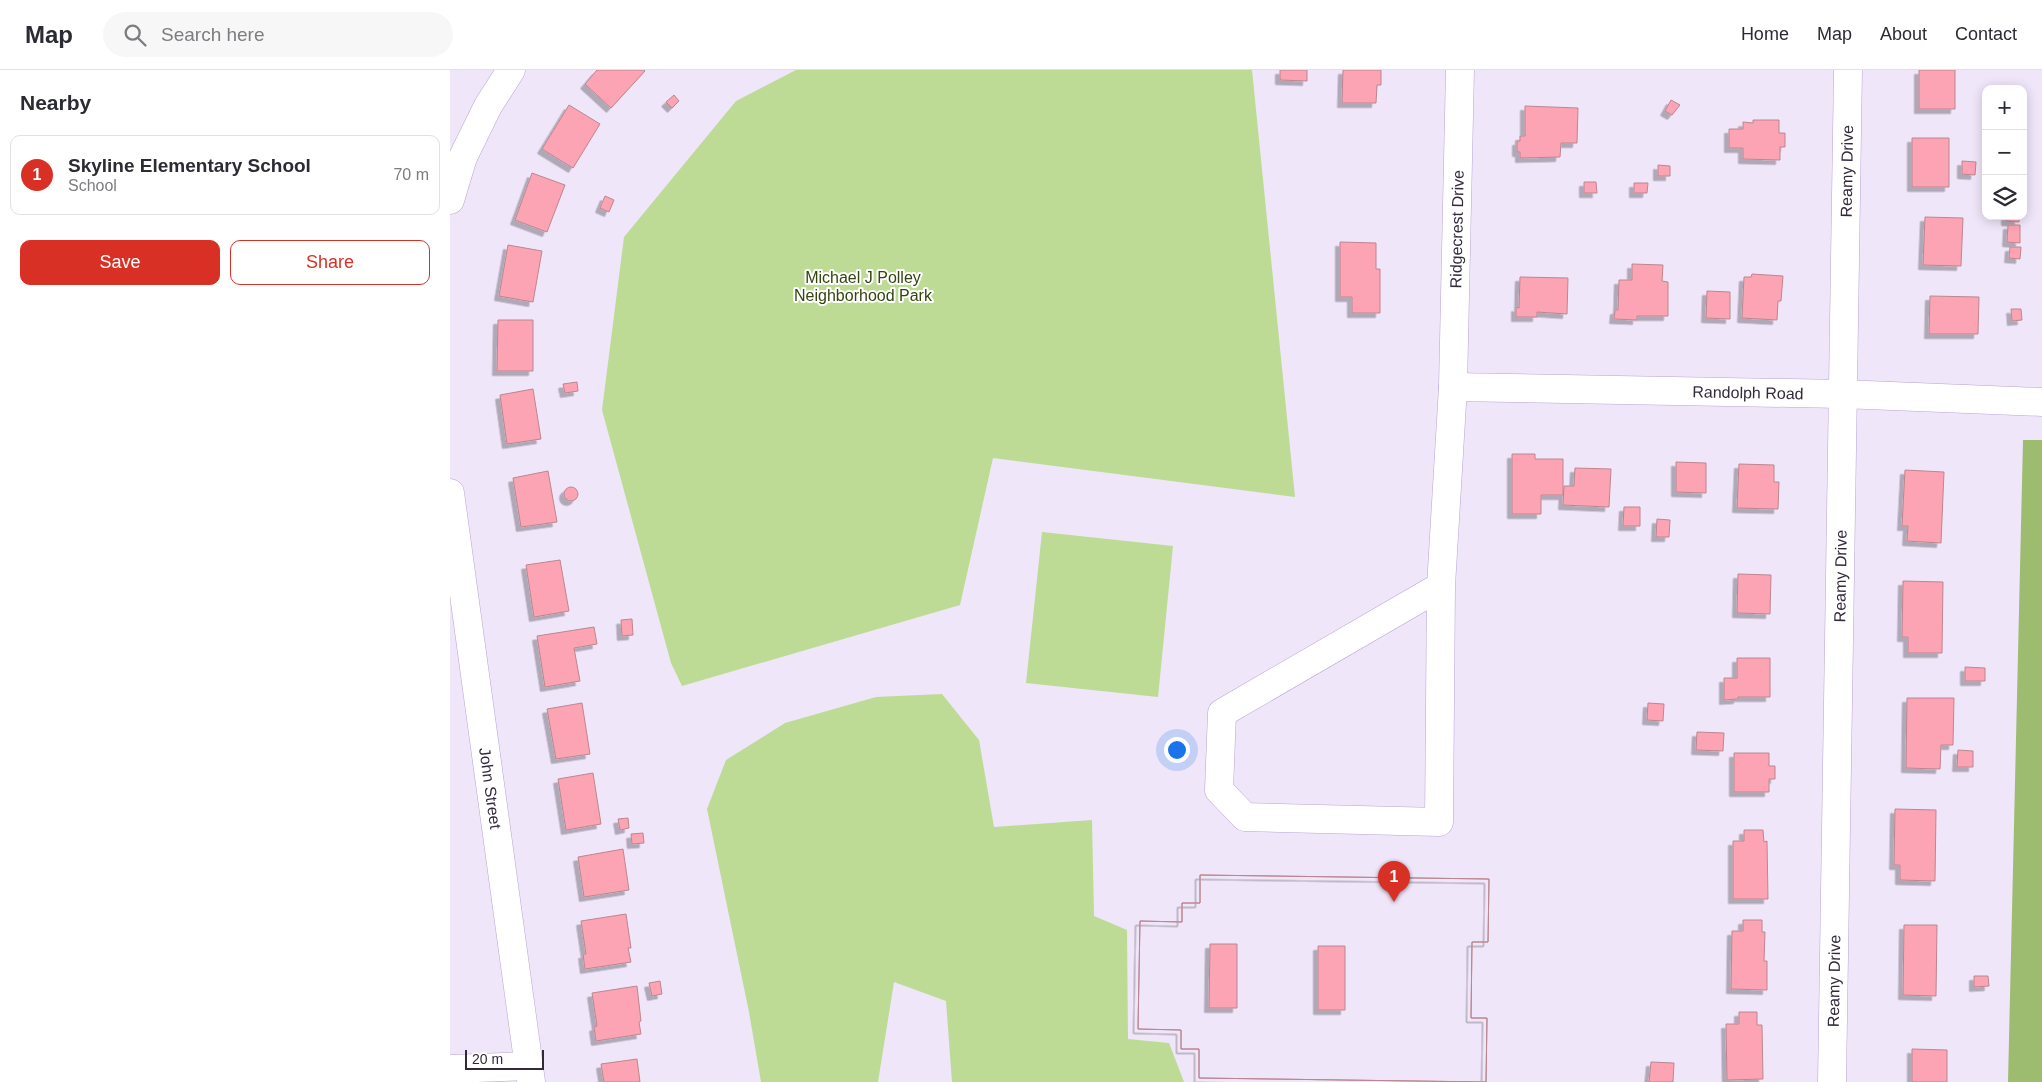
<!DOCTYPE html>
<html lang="en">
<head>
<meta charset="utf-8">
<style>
	body { margin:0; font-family:Helvetica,sans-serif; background:#f7f7f7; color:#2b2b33 }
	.controls { position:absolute; right:15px; top:15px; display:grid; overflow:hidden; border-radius:10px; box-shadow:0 2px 12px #0003 }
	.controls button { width:45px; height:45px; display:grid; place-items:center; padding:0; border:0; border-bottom:1px solid #e1e1e2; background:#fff; color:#2b2b33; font:25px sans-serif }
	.scale { position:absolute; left:15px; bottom:12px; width:79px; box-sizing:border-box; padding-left:5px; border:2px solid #32293b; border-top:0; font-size:14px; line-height:18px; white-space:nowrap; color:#32293b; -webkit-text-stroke:4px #fff; paint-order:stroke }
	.you { position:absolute; left:726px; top:679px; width:18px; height:18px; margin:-12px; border:4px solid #fff; border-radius:50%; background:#1a73e8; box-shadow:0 0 0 8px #1a73e833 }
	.badge { display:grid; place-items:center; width:32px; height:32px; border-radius:50%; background:#d93025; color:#fff; font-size:16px; font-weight:700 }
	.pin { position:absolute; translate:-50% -41px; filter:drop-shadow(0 1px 2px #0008) }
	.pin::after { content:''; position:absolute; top:26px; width:18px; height:15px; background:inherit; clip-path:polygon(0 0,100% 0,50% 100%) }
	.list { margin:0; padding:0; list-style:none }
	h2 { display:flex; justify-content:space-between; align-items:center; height:65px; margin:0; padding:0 20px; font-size:21px }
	h2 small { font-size:16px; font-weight:400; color:#7c7c81 }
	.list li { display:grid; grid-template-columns:32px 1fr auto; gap:15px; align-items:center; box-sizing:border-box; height:80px; margin:0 10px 10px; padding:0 10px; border:1px solid #e1e1e2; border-radius:10px }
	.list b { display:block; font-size:19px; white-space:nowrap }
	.list p { margin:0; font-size:16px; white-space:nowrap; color:#7c7c81 }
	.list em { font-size:16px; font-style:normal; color:#7c7c81 }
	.actions { display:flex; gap:10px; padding:15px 20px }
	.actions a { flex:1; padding:11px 0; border:1px solid #d93025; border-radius:10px; text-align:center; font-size:18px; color:#d93025 }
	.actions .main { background:#d93025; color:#fff }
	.icon { flex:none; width:28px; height:28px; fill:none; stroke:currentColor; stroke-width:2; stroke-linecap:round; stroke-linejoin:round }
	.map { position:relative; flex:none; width:1592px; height:1012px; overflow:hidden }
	header { display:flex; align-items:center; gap:30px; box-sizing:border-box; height:70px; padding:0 25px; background:#fff; border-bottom:1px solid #e1e1e2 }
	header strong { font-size:24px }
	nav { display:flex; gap:28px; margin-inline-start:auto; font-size:18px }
	.search { width:350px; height:45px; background:#f7f7f7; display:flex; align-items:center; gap:12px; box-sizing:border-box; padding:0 18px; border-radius:28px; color:#7c7c81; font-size:19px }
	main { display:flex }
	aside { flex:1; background:#fff }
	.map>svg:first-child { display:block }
	.green { fill:#bddb94 }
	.forest { fill:#9dbc70 }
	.building { fill:#fca3b4; stroke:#bc8690; fill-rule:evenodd; filter:url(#shadow) }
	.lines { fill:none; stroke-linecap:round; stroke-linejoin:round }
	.minor-casing { stroke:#baa4d1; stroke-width:29 }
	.minor { stroke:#fff; stroke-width:28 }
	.labels { text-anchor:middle; stroke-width:4; stroke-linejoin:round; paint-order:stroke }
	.street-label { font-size:16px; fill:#32293b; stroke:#fff }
	.park-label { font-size:16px; fill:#32450e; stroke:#fff }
</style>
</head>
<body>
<header>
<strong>Map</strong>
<div class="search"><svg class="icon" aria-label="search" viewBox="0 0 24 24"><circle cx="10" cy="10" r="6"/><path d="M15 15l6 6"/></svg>Search here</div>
<nav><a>Home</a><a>Map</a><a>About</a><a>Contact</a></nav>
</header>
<main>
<aside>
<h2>Nearby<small></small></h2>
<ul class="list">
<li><span class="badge">1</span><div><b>Skyline Elementary School</b><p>School</p></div><em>70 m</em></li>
</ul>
<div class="actions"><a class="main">Save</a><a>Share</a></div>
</aside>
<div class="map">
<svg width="1592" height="1012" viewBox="0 0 1592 1012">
	<defs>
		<filter id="shadow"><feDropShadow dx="-4.5" dy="4.5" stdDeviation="0" flood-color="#0004"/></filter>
	</defs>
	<rect width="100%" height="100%" fill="#efe6f9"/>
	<path class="green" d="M346 0H802L845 427 543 388 510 535 232 616 221 593 152 340 174 167 286 31Z
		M592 462 723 476 708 627 576 613Z
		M492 624 529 670 544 757 642 750 644 846 677 860 678 969 719 973 734 1012H502L496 931 444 912 428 1012H311L299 942 257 739 276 690 335 653 426 627Z"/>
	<path class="forest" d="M1573 370H1592V1012H1558Z"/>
	<path class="building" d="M147 0H194L195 1 161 38 135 14Z
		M830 0H857V11L830 10Z
		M893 0H931V15H927L926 33H892Z
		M1469 0H1505V39H1469Z
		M224 25 229 31 222 38 216 32Z
		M1221 30 1230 35 1222 45 1215 41Z
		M119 35 150 54 123 98 92 79Z
		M1075 36 1128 38 1127 73H1111L1110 87 1070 88V82H1067V71H1070V66H1075Z
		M1303 50H1329V63H1335V77H1330V90L1293 89V78H1279V59H1293V52L1303 53Z
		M1462 68H1499V117H1462Z
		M1512 91 1526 92 1525 105 1512 104Z
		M1208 95 1220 96V106H1208Z
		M82 103 115 115 97 162 65 150Z
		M1134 112H1146L1147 123H1134Z
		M1184 113H1198L1197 123H1184Z
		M155 126 164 130 159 142 150 138Z
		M1556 146H1569V152L1556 151Z
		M1475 147 1513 148 1511 196 1473 195Z
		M1558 155H1570V173L1557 172Z
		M890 172 926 173V199H930V243H902V227H890Z
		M58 175 92 181 83 232 49 226Z
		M1560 177H1571L1570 189 1559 188Z
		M1182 194 1213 195 1212 211 1218 212V246H1187V250L1164 249 1165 240H1168L1169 210H1182Z
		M1302 204 1333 206 1331 231H1328L1327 250 1292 248 1294 207H1301Z
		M1070 207 1118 208 1117 244 1087 242V247H1066V237L1069 238Z
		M1257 221 1280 222V249L1256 248Z
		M1480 226 1529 227 1528 264H1479Z
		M1561 239H1571L1572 250 1562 251Z
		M48 250H83V301H47Z
		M127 312 128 321 115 323 113 314Z
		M83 319 91 369 57 374 50 325Z
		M1062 384H1085V389H1113V425H1091V444H1062Z
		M1226 392 1256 393V423L1226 422Z
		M1289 394 1324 395V412H1329L1328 439 1287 438Z
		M1125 398 1161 399 1159 437 1113 435 1114 416H1124Z
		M1455 400 1494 402 1491 473 1457 471 1458 456H1452Z
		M98 401 107 452 71 457 63 408Z
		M114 424a7 7 0 1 1 14 0a7 7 0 1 1-14 0Z
		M1174 437H1190V456H1173Z
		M1207 449 1220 450 1219 467H1206Z
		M110 490 119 541 84 547 76 495Z
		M1288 504 1321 505 1320 544 1287 543Z
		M1453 511 1493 512 1492 583H1458V567H1452Z
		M182 549 183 565 172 566 171 550Z
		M144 557 147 574 124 578 130 611 95 617 87 566Z
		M1287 588H1320V627H1288V629L1274 630V608H1287Z
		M1515 597 1535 598V611H1515Z
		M1457 628H1504L1503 675H1491L1490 699 1456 698Z
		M132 633 140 684 106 689 97 639Z
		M1198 633 1214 634 1213 651 1197 650Z
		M1247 662 1274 663 1273 681 1246 680Z
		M1508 680 1523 681V697H1507Z
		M1284 683H1319V696H1325V709H1319V722H1284Z
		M143 703 151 754 116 760 108 709Z
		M1445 739 1486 740 1485 811 1450 810V795H1444Z
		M178 748 179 758 170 760 168 749Z
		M1294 760H1313L1314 772 1317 771 1318 829H1283V771H1294Z
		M193 763 194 773 182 774 181 764Z
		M173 779 179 820 134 827 128 787Z
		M750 805 1039 809 1038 872H1022L1021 948H1037L1036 1012 749 1008V979H731V960L688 959 690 851 732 852V833H750ZM760 874H787V938H759ZM868 876H895V940H868Z
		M750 805 1039 809 1038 872H1022L1021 948H1037L1036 1012 749 1008V979H731V960L688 959 690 851 732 852V833H750Z
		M176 844 181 878H178L181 892 135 899 133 884H136L131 851Z
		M1293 850H1312V862H1315L1314 891H1317V920L1281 919 1282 861H1293Z
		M1454 855H1487L1486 926 1453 925Z
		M1524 906H1538L1539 916 1524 917Z
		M210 911 212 924 202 926 199 913Z
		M187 916 191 951 189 952 191 964 146 971 144 957 147 956 142 923Z
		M1289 942H1307V955H1312L1313 1009 1277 1010 1276 954H1289Z
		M1462 979 1497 980V1012H1462Z
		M187 989 190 1012H154L151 994Z
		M1201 992 1224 993 1223 1012H1199Z"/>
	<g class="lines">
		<g class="minor-casing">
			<g id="minor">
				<path d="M0 130 13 87 38 36 61 0"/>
				<path id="s1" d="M1003 317 1392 324 1592 332"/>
				<path id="s2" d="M0 423 81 1012"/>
				<path id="s3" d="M991 516 772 643 769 720 795 747 989 752 991 516 1003 317 1010 0"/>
				<path d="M0 999 79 996"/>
				<path id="s4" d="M1382 1012 1398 0"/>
			</g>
		</g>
		<use href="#minor" class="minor"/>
	</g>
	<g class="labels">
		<g class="street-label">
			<text dy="6" stroke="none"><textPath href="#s4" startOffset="911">Reamy Drive</textPath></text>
			<text dy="6" stroke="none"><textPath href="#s3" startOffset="1155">Ridgecrest Drive</textPath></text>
			<text dy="6" stroke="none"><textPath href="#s1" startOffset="295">Randolph Road</textPath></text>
			<text dy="6" stroke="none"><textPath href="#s4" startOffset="506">Reamy Drive</textPath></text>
			<text dy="6" stroke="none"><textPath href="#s2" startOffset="298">John Street</textPath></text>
			<text dy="6" stroke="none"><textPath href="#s4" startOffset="101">Reamy Drive</textPath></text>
		</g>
		<g class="park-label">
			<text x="413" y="213">Michael J Polley<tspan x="413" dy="18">Neighborhood Park</tspan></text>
		</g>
	</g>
</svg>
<div class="controls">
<button>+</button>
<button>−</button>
<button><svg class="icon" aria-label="layers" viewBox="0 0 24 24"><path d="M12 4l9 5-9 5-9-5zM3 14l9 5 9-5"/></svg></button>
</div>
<div class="scale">20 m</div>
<div class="you"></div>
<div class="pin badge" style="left:944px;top:832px">1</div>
</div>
</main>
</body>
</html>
